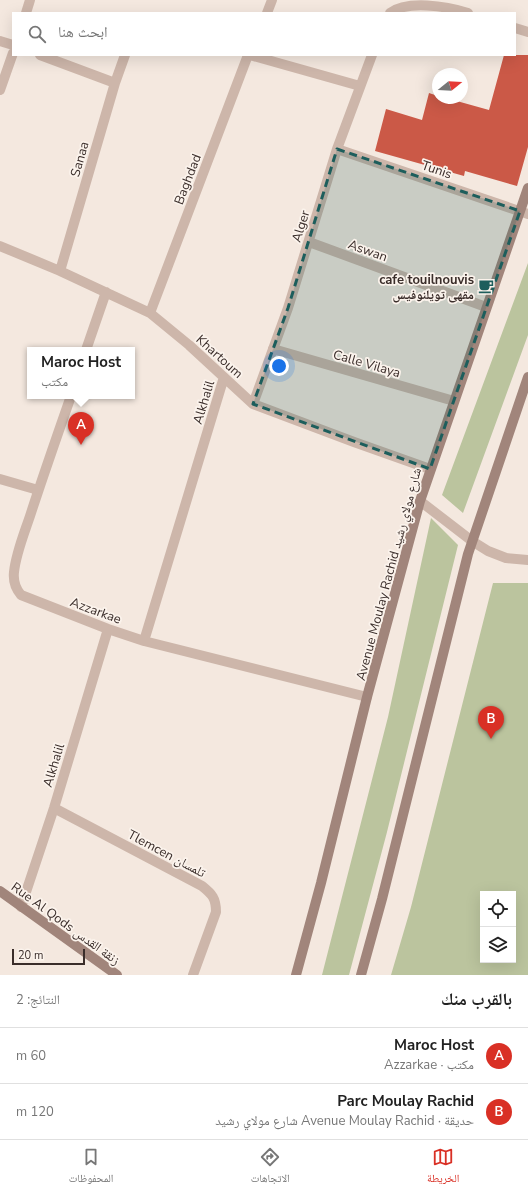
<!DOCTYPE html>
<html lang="ar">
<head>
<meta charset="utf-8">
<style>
	body { margin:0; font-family:"Nunito Sans","Noto Naskh Arabic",sans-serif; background:#f2f2f2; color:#222; direction:rtl }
	.controls { position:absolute; right:12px; bottom:12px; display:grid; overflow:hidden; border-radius:0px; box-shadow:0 4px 16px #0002 }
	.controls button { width:36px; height:36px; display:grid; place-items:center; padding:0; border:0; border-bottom:1px solid #e0e0e0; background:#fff; color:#222; font:20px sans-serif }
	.compass { position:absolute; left:432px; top:68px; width:36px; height:36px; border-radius:50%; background:#fff; box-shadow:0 4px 16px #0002; rotate:72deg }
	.scale { position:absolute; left:12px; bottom:10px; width:73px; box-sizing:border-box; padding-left:4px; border:2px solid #3a2d2a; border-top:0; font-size:11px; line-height:14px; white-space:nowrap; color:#3a2d2a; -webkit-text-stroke:3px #fbf3ec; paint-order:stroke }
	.you { position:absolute; left:279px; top:366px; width:14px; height:14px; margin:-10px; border:3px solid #fff; border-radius:50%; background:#1a73e8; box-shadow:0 0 0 6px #1a73e833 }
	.badge { display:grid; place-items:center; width:26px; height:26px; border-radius:50%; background:#d93025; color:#fff; font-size:13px; font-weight:700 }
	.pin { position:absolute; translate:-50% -33px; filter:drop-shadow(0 1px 2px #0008) }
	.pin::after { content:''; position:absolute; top:21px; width:14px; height:12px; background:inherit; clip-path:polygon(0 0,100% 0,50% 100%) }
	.popup { position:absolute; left:27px; top:347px; width:108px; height:52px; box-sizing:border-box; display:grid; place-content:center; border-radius:0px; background:#fff; filter:drop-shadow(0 1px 3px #0005); font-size:13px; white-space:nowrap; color:#767676 }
	.popup b { font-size:15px; color:#222 }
	.popup::after { content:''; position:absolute; left:50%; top:100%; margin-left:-8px; border:8px solid transparent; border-top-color:#fff }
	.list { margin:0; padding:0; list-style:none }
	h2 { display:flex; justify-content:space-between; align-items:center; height:52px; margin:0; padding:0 16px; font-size:17px }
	h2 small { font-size:13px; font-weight:400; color:#767676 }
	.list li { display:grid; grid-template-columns:26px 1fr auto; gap:12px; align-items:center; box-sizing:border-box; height:56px; padding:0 16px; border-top:1px solid #e0e0e0 }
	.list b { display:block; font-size:15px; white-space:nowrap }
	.list p { margin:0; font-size:13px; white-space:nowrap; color:#767676 }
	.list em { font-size:13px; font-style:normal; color:#767676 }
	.icon { flex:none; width:22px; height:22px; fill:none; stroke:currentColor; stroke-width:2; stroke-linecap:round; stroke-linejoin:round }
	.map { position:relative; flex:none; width:528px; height:975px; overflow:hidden; direction:ltr }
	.search { position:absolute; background:#fff; box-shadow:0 4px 16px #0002; left:12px; right:12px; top:12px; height:44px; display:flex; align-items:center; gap:10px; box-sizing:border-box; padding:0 14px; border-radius:0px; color:#767676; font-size:15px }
	.sheet { height:164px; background:#fff }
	nav { display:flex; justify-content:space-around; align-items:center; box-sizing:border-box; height:56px; border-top:1px solid #e0e0e0; background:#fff; font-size:11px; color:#767676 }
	nav a { display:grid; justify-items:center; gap:2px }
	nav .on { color:#d93025 }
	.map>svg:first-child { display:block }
	.green { fill:#bbc49e; fill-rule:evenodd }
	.building { fill:#cb5947 }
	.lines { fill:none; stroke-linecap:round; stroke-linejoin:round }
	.lane { stroke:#cdb6aa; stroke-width:10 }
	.street { stroke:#cdb6aa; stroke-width:10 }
	.secondary { stroke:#a1857b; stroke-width:10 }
	.marked { fill:#1d5e5c; fill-opacity:0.2; stroke:#1d5e5c; stroke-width:3; stroke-dasharray:8 5; stroke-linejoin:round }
	.labels { text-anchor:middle; stroke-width:3.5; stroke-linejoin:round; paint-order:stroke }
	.street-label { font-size:13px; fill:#3a2d2a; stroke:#fbf3ec }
	.poi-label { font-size:13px; font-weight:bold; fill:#3a2d2a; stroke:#fbf3ec; text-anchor:end }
</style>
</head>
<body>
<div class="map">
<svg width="528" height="975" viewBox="0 0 528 975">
	<rect width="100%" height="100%" fill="#f4e8df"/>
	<path class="green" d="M528 263V335L463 513 442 495Z
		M431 518 458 545 387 832 349 975H322L388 717Z
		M493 583H528V975H391L411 907ZM483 894H513V960H483Z"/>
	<path class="building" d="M504 55H528V147L517 186 465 171 464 176 375 151 386 109 422 120 429 93 438 96V98H446L489 110Z"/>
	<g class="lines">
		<path class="lane" d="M309 242 486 307
			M273 349 454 401"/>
		<path class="street" d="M26 13 30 0
			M267 13 272 0
			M390 13C407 0 446 6 468 13
			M515 28 528 32
			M0 41 13 45
			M40 55 115 83
			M250 55 360 86
			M0 90 13 53
			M337 149 528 214
			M0 246 60 271 150 313 189 345 253 404 354 442 430 469
			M60 271 115 83 125 55
			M150 313 248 55
			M86 350 106 292
			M71 396C57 436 43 476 30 516 24 534 16 553 14 572 13 581 15 588 21 595L108 629 144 641 367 697
			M253 404 288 308 337 149 372 55
			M0 479 38 490
			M420 501 472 541 488 551 506 558 528 560
			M144 641 224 377
			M54 808 202 886C212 894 216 898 216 912L193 975
			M21 907 54 808 108 629"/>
		<path class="secondary" d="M0 891 117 975
			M296 975 321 883 367 697 420 501 528 188
			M361 975 382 899 468 554 528 377"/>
	</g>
	<path class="marked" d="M337 149 520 211 430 469 253 404 288 308Z"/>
	<defs>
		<g id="cafe-bare" transform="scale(1.2)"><path d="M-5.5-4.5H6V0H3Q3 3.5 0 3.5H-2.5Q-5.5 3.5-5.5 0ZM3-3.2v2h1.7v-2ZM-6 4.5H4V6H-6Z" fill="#1d5e5c" stroke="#fbf3ec" stroke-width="2.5" paint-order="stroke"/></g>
	</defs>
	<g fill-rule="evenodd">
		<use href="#cafe-bare" x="486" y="286"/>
	</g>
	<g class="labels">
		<g class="street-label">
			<text transform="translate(79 159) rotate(-74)" y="5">Sanaa</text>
			<text transform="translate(437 169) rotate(19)" y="5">Tunis</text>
			<text transform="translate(187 179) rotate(-69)" y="5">Baghdad</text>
			<text transform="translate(300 226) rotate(-73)" y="5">Alger</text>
			<text transform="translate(368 250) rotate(20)" y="5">Aswan</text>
			<text transform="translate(220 356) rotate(42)" y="5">Khartoum</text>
			<text transform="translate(367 363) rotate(16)" y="5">Calle Vilaya</text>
			<text transform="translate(203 402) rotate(-73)" y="5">Alkhalil</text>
			<text transform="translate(388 574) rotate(-75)" y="5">Avenue Moulay Rachid شارع مولاي رشيد</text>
			<text transform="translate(96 610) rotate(20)" y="5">Azzarkae</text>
			<text transform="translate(53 765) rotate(-73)" y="5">Alkhalil</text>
			<text transform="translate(167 853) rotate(28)" y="5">Tlemcen تلمسان</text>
			<text transform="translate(66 923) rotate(36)" y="5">Rue Al Qods زنقة القدس</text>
		</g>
		<g class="poi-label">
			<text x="474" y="284">cafe touilnouvis<tspan x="474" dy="15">مقهى تويلنوفيس</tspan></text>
		</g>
	</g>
</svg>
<div class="controls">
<button><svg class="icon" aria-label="locate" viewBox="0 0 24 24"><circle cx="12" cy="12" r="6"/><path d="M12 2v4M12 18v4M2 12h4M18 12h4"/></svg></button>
<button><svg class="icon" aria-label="layers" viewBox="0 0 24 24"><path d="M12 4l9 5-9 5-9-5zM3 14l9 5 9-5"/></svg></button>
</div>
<svg class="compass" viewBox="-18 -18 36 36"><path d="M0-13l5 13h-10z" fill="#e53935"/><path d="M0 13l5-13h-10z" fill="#767676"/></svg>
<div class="scale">20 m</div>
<div class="you"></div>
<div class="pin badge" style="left:81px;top:445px">A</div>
<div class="popup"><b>Maroc Host</b>مكتب</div>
<div class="pin badge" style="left:491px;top:739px">B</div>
<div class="search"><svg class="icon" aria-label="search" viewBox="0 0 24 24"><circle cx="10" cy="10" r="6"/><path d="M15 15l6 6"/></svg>ابحث هنا</div>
</div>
<section class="sheet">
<h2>بالقرب منك<small>النتائج: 2</small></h2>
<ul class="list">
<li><span class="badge">A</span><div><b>Maroc Host</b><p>مكتب · Azzarkae</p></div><em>60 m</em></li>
<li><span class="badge">B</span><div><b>Parc Moulay Rachid</b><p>حديقة · Avenue Moulay Rachid شارع مولاي رشيد</p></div><em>120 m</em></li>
</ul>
</section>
<nav>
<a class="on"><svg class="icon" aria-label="map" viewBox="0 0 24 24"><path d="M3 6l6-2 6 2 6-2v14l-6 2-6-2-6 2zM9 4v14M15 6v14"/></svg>الخريطة</a>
<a><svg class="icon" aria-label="directions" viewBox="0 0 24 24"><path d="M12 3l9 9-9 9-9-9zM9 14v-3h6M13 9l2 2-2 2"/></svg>الاتجاهات</a>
<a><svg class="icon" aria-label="saved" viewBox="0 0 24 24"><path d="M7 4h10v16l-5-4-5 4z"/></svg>المحفوظات</a>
</nav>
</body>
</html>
